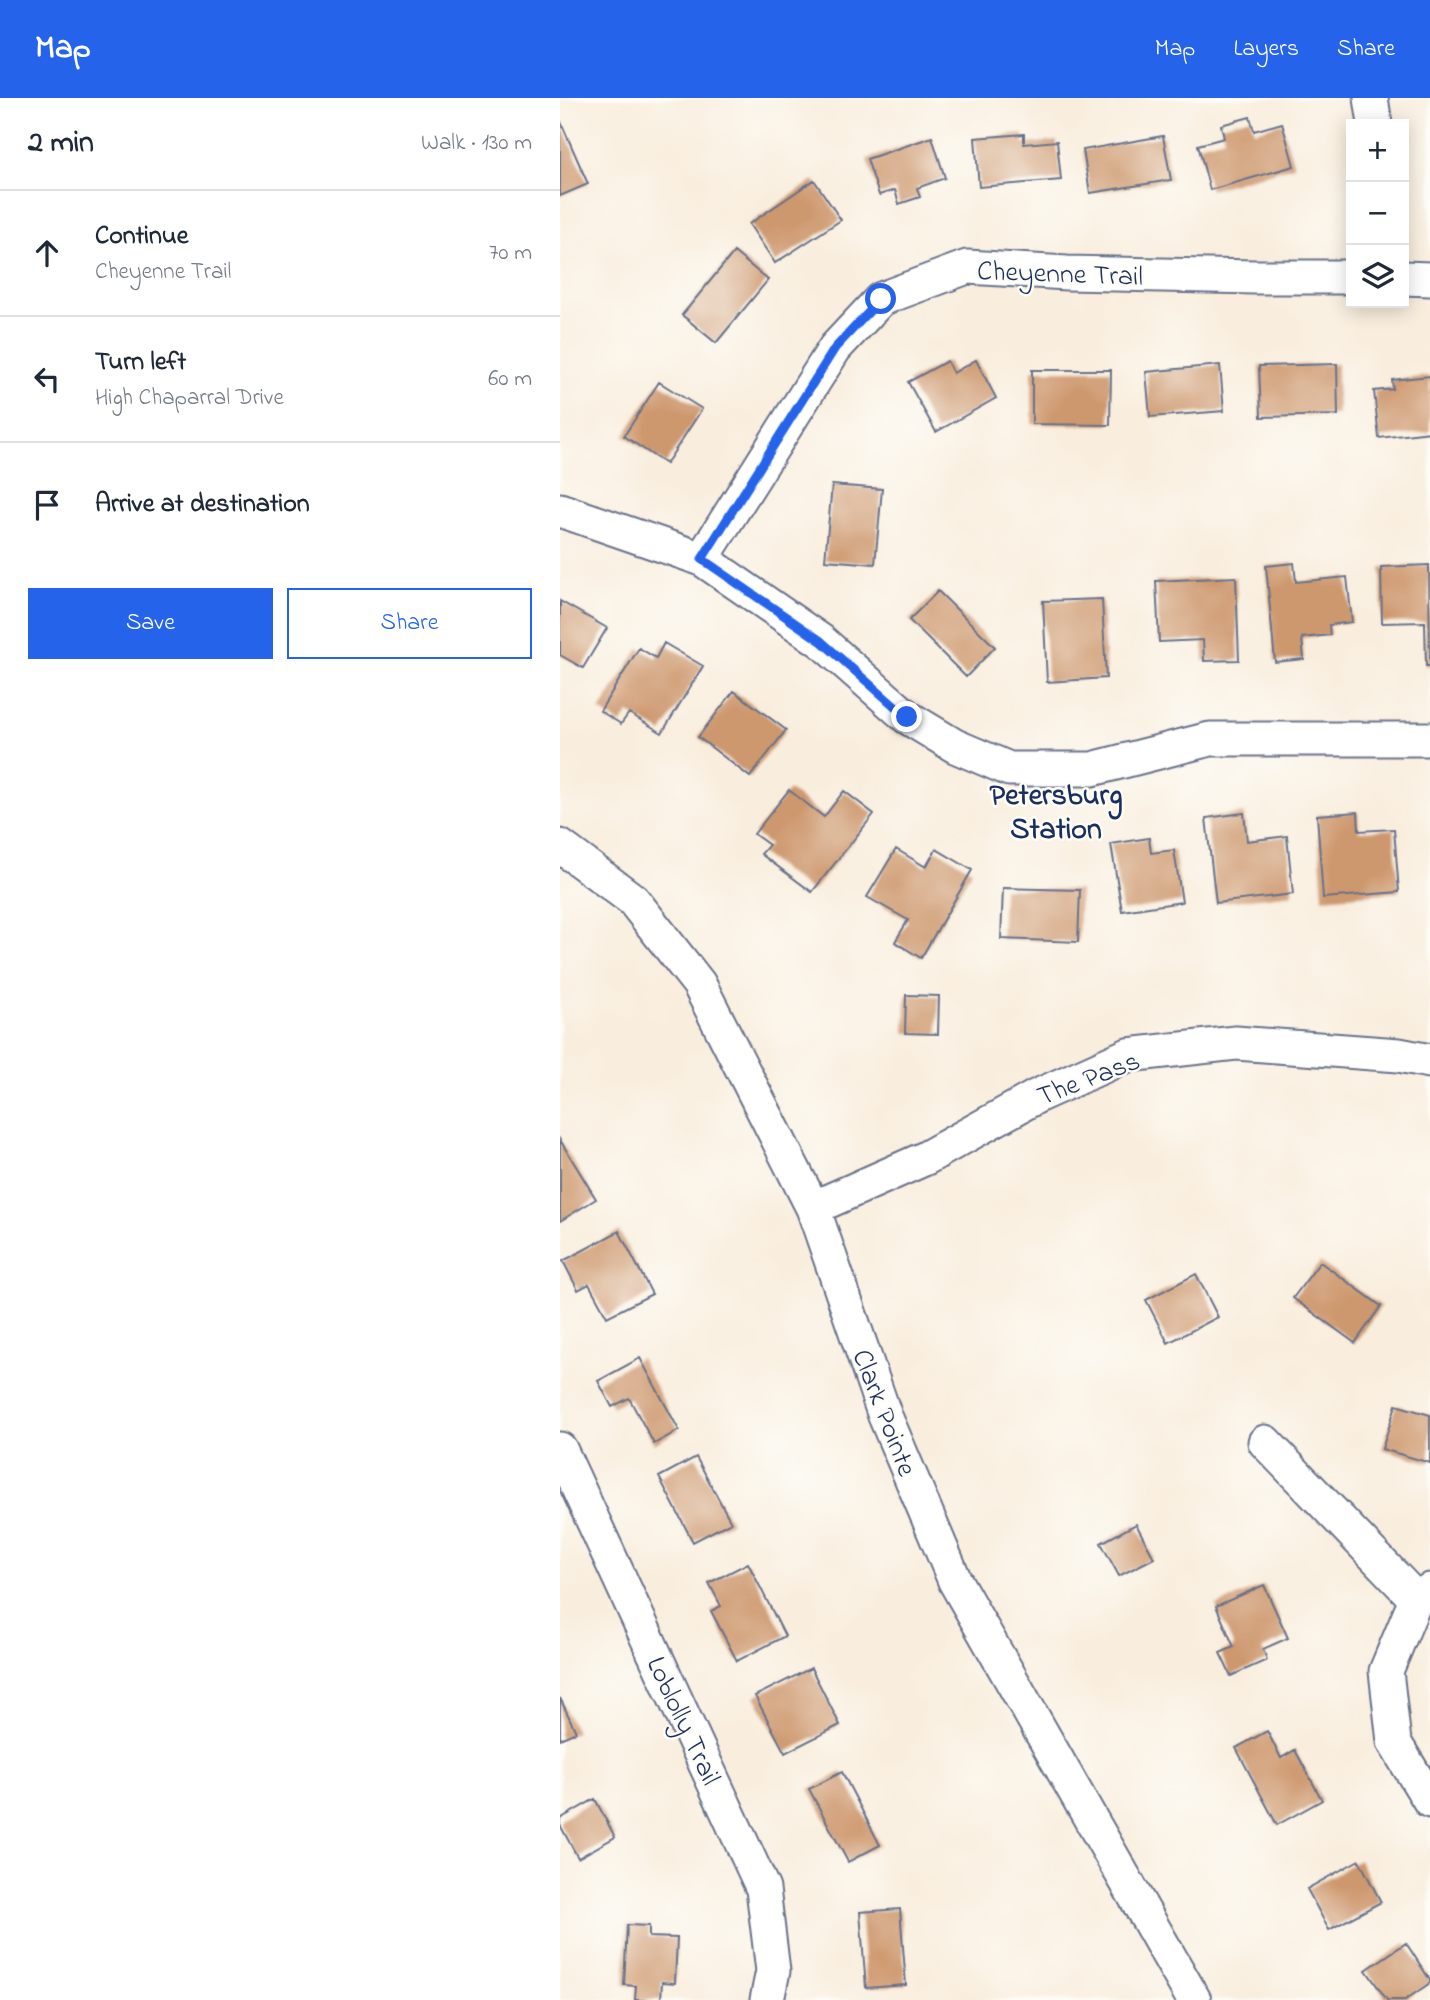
<!DOCTYPE html>
<html lang="en">
<head>
<meta charset="utf-8">
<style>
	body { margin:0; font-family:"Indie Flower",sans-serif; background:#f2f2f3; color:#1f2937 }
	.controls { position:absolute; right:21px; top:21px; display:grid; overflow:hidden; border-radius:0px; box-shadow:0 4px 18px #0003 }
	.controls button { width:63px; height:63px; display:grid; place-items:center; padding:0; border:0; border-bottom:2px solid #e0e1e3; background:#fff; color:#1f2937; font:35px sans-serif }
	.stop { position:absolute; width:21px; height:21px; margin:-16px; border:5px solid #2563eb; border-radius:50%; background:#fff }
	.stop.end { background:#2563eb; border-color:#fff; box-shadow:0 2px 7px #0008 }
	.list { margin:0; padding:0; list-style:none }
	h2 { display:flex; justify-content:space-between; align-items:center; height:91px; margin:0; padding:0 28px; font-size:30px }
	h2 small { font-size:23px; font-weight:400; color:#747a83 }
	.list li { display:grid; grid-template-columns:46px 1fr auto; gap:21px; align-items:center; box-sizing:border-box; height:126px; padding:0 28px; border-top:2px solid #e0e1e3 }
	.list b { display:block; font-size:26px; white-space:nowrap }
	.list p { margin:0; font-size:23px; white-space:nowrap; color:#747a83 }
	.list em { font-size:23px; font-style:normal; color:#747a83 }
	.actions { display:flex; gap:14px; padding:21px 28px }
	.actions a { flex:1; padding:16px 0; border:2px solid #2563eb; border-radius:0px; text-align:center; font-size:24px; color:#2563eb }
	.actions .main { background:#2563eb; color:#fff }
	.icon { flex:none; width:38px; height:38px; fill:none; stroke:currentColor; stroke-width:2; stroke-linecap:round; stroke-linejoin:round }
	.map { position:relative; flex:none; width:870px; height:1902px; overflow:hidden }
	header { display:flex; align-items:center; gap:42px; box-sizing:border-box; height:98px; padding:0 35px; background:#2563eb; color:#fff }
	header strong { font-size:33px }
	nav { display:flex; gap:38px; margin-inline-start:auto; font-size:24px }
	main { display:flex }
	aside { flex:1; background:#fff }
	.map>svg:first-child { display:block }
	.building { fill:#ce986e }
	.lines { fill:none; stroke-linecap:round; stroke-linejoin:round }
	.minor-casing { stroke:#69728b; stroke-width:37 }
	.minor { stroke:#fff; stroke-width:33 }
	.route { stroke:#2563eb; stroke-width:9 }
	.labels { text-anchor:middle; stroke-width:5; stroke-linejoin:round; paint-order:stroke }
	.street-label { font-size:28px; fill:#1b2f5e; stroke:#fdfcf7 }
	.neighbourhood-label { font-size:30px; font-weight:bold; fill:#1b2f5e; stroke:#fdfcf7 }
</style>
</head>
<body>
<header>
<strong>Map</strong>
<nav><a>Map</a><a>Layers</a><a>Share</a></nav>
</header>
<main>
<aside>
<h2>2 min<small>Walk · 130 m</small></h2>
<ul class="list">
<li><svg class="icon" aria-label="ahead" viewBox="0 0 24 24"><path d="M12 20V5M6 11l6-6 6 6"/></svg><div><b>Continue</b><p>Cheyenne Trail</p></div><em>70 m</em></li>
<li><svg class="icon" aria-label="left" viewBox="0 0 24 24"><path d="M17 20v-9H6M10 6l-5 5 5 5"/></svg><div><b>Turn left</b><p>High Chaparral Drive</p></div><em>60 m</em></li>
<li><svg class="icon" aria-label="arrive" viewBox="0 0 24 24"><path d="M6 21V4h12l-3 4 3 4H6"/></svg><div><b>Arrive at destination</b></div></li>
</ul>
<div class="actions"><a class="main">Save</a><a>Share</a></div>
</aside>
<div class="map">
<svg width="870" height="1902" viewBox="0 0 870 1902">
	<rect width="100%" height="100%" fill="#fdfcf7"/>
	<filter id="ink" filterUnits="userSpaceOnUse"><feTurbulence type="fractalNoise" baseFrequency=".0143" numOctaves="2"/><feDisplacementMap in="SourceGraphic" scale="14" xChannelSelector="R" yChannelSelector="G"/><feConvolveMatrix kernelMatrix="1 2 1 2 8 2 1 2 1" color-interpolation-filters="sRGB"/></filter>
	<filter id="wash" filterUnits="userSpaceOnUse"><feTurbulence type="fractalNoise" baseFrequency=".00686" numOctaves="4" result="noise"/><feDisplacementMap in="SourceGraphic" scale="28" xChannelSelector="R" yChannelSelector="G"/><feGaussianBlur stdDeviation="1.57" result="paint"/><feColorMatrix in="noise" values="0 0 0 0 0 0 0 0 0 0 0 0 0 0 0 0 0 1.4 0 .05"/><feComposite in="paint" operator="in"/></filter>
	<g filter="url(#wash)">
		<rect width="100%" height="100%" fill="#f9eede"/>
		<g id="blocks">
			<path class="building" d="M690 19 694 33 722 25 734 68 650 92 638 47 664 40 661 27Z
				M0 22 28 86 0 98Z
				M464 36V46L497 43 501 82 419 89 415 40Z
				M603 38 611 82 530 95 523 52Z
				M372 39 385 80 357 90 360 99 339 106 335 92 319 97 307 61Z
				M254 82 281 122 215 165 189 126Z
				M174 154 208 182 156 245 122 217Z
				M416 262 436 300 376 334 348 284 387 263 393 275Z
				M777 266 778 317 701 319 699 268Z
				M660 267 664 313 590 319 586 274Z
				M472 272H551L550 327 472 326Z
				M870 278V334L819 340 814 293 833 291 832 282Z
				M99 284 142 311 106 366 64 338Z
				M272 387 322 391 315 466 265 462Z
				M734 465 736 484 787 479 792 524 769 527 770 537 742 540 744 561 715 564 706 468Z
				M869 467 870 568H866L865 524 822 525 821 469Z
				M676 479 679 562 644 563 643 542 599 544 596 483Z
				M378 493 435 549 406 579 349 522Z
				M542 501 546 580 487 584 483 503Z
				M0 503 47 530 23 570 0 557Z
				M104 545 143 568 102 635 69 615 61 626 40 613 79 550 96 560Z
				M174 593 226 632 190 679 138 639Z
				M229 692 264 719 284 693 314 716 252 794 201 756 209 747 194 736Z
				M798 714 799 733 834 731 839 794 763 800 757 717Z
				M684 715 687 743 727 738 733 796 656 805 646 720Z
				M589 740 591 755 614 752 622 804 562 813 551 746Z
				M336 751 366 769 376 751 412 772 361 860 335 844 348 822 307 799Z
				M443 790 520 792 518 844 441 841Z
				M346 897 379 898 378 936 345 935Z
				M0 1042 36 1101 0 1123Z
				M59 1133 92 1196 47 1219 29 1186 18 1192 3 1163Z
				M760 1164 821 1208 795 1245 733 1200Z
				M636 1176 658 1219 608 1245 586 1202Z
				M80 1260 119 1332 94 1346 69 1300 52 1309 38 1283Z
				M836 1307 870 1317V1365L822 1351Z
				M136 1359 171 1424 133 1444 99 1379Z
				M576 1426 594 1460 559 1478 541 1445Z
				M188 1465 225 1538 177 1563 151 1513 161 1508 149 1485Z
				M704 1487 728 1540 703 1551 707 1562 671 1578 660 1555 674 1549 656 1508Z
				M251 1570 280 1627 225 1655 195 1598Z
				M0 1600 16 1634 0 1641Z
				M707 1633 721 1660 735 1652 762 1702 717 1727 676 1650Z
				M282 1674 320 1747 288 1764 249 1691Z
				M35 1701 55 1739 18 1760 0 1727V1721Z
				M799 1762 821 1804 769 1832 747 1791Z
				M340 1811 346 1887 306 1890 300 1814Z
				M67 1827 89 1828V1839L117 1840 115 1885 102 1884 101 1902H75L76 1888 64 1887Z
				M846 1845 870 1882V1885L845 1902H827L806 1872Z"/>
		</g>
	</g>
	<g filter="url(#ink)">
		<use href="#blocks" fill-opacity="0" stroke="#69728b" stroke-width="2"/>
		<g class="lines">
			<g class="minor-casing">
				<path id="minor" d="M811 0 815 26
					M844 180 870 181
					M0 412 142 461 261 543 347 619 395 648 449 671H532L650 641H870
					M142 461 275 250 321 201 407 169 507 175 695 179H791
					M0 748 73 802 139 886 253 1110 325 1318 395 1483 634 1902
					M253 1110 366 1060 477 998 568 957 676 945 839 957 870 963
					M705 1344 856 1501
					M0 1351 203 1791 213 1873 207 1902
					M870 1492 856 1501 826 1573 834 1644 870 1703"/>
			</g>
			<use href="#minor" class="minor"/>
		</g>
	</g>
	<g class="lines" filter="url(#ink)">
		<path class="route" d="M321 201 275 250 142 461 261 543 347 619"/>
	</g>
	<g class="labels">
		<g class="street-label">
			<text transform="translate(500 174) rotate(2)" y="10">Cheyenne Trail</text>
			<text transform="translate(528 979) rotate(-21)" y="10">The Pass</text>
			<text transform="translate(326 1314) rotate(69)" y="10">Clark Pointe</text>
			<text transform="translate(125 1622) rotate(65)" y="10">Loblolly Trail</text>
		</g>
		<g class="neighbourhood-label">
			<text x="496" y="706">Petersburg<tspan x="496" dy="34">Station</tspan></text>
		</g>
	</g>
</svg>
<div class="controls">
<button>+</button>
<button>−</button>
<button><svg class="icon" aria-label="layers" viewBox="0 0 24 24"><path d="M12 4l9 5-9 5-9-5zM3 14l9 5 9-5"/></svg></button>
</div>
<div class="stop" style="left:321px;top:201px"></div>
<div class="stop end" style="left:347px;top:619px"></div>
</div>
</main>
</body>
</html>
